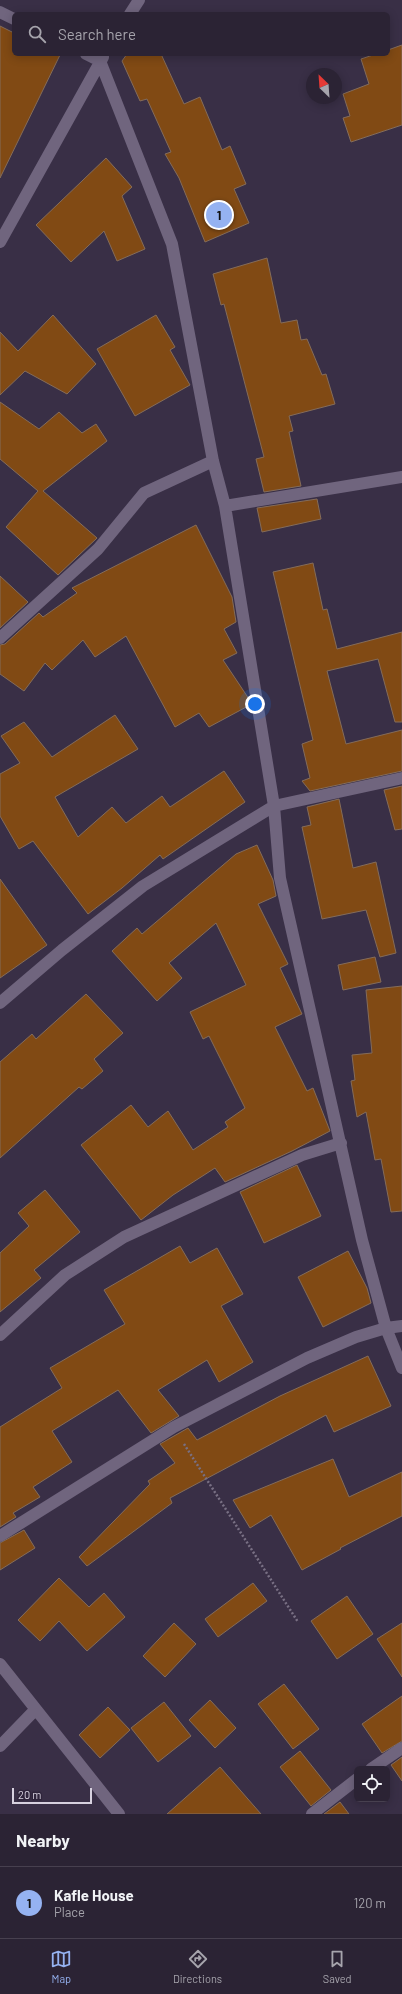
<!DOCTYPE html>
<html lang="en">
<head>
<meta charset="utf-8">
<style>
	body { margin:0; font-family:Barlow,sans-serif; background:#372f40; color:#f1f3f6 }
	.controls { position:absolute; right:12px; bottom:12px; display:grid; overflow:hidden; border-radius:6px; box-shadow:0 2px 10px #0003 }
	.controls button { width:36px; height:36px; display:grid; place-items:center; padding:0; border:0; border-bottom:1px solid #47404f; background:#2b2334; color:#f1f3f6; font:20px sans-serif }
	.compass { position:absolute; left:306px; top:68px; width:36px; height:36px; border-radius:50%; background:#2b2334; box-shadow:0 2px 10px #0003; rotate:335deg }
	.scale { position:absolute; left:12px; bottom:10px; width:80px; box-sizing:border-box; padding-left:4px; border:2px solid #d7d1df; border-top:0; font-size:11px; line-height:14px; white-space:nowrap; color:#d7d1df; -webkit-text-stroke:3px #2f253b; paint-order:stroke }
	.you { position:absolute; left:255px; top:704px; width:14px; height:14px; margin:-10px; border:3px solid #fff; border-radius:50%; background:#1a73e8; box-shadow:0 0 0 6px #1a73e833 }
	.badge { display:grid; place-items:center; width:26px; height:26px; border-radius:50%; background:#95b2f1; color:#111; font-size:13px; font-weight:700 }
	.pin { position:absolute; translate:-50% -50%; border:2px solid #fff; box-shadow:0 1px 4px #0006 }
	.list { margin:0; padding:0; list-style:none }
	h2 { display:flex; justify-content:space-between; align-items:center; height:52px; margin:0; padding:0 16px; font-size:17px }
	h2 small { font-size:13px; font-weight:400; color:#a6a4ac }
	.list li { display:grid; grid-template-columns:26px 1fr auto; gap:12px; align-items:center; box-sizing:border-box; height:72px; padding:0 16px; border-top:1px solid #47404f }
	.list b { display:block; font-size:15px; white-space:nowrap }
	.list p { margin:0; font-size:13px; white-space:nowrap; color:#a6a4ac }
	.list em { font-size:13px; font-style:normal; color:#a6a4ac }
	.icon { flex:none; width:22px; height:22px; fill:none; stroke:currentColor; stroke-width:2; stroke-linecap:round; stroke-linejoin:round }
	.map { position:relative; flex:none; width:402px; height:1814px; overflow:hidden }
	.search { position:absolute; background:#2b2334; box-shadow:0 2px 10px #0003; left:12px; right:12px; top:12px; height:44px; display:flex; align-items:center; gap:10px; box-sizing:border-box; padding:0 14px; border-radius:6px; color:#a6a4ac; font-size:15px }
	.sheet { height:124px; background:#2b2334 }
	nav { display:flex; justify-content:space-around; align-items:center; box-sizing:border-box; height:56px; border-top:1px solid #47404f; background:#2b2334; font-size:11px; color:#a6a4ac }
	nav a { display:grid; justify-items:center; gap:2px }
	nav .on { color:#95b2f1 }
	.map>svg:first-child { display:block }
	.building { fill:#814a14; stroke:#846c5a }
	.lines { fill:none; stroke-linecap:round; stroke-linejoin:round }
	.path { stroke:#797084; stroke-width:2.5; stroke-dasharray:2 2; stroke-linecap:butt }
	.minor { stroke:#70657e; stroke-width:12 }
</style>
</head>
<body>
<div class="map">
<svg width="402" height="1814" viewBox="0 0 402 1814">
	<rect width="100%" height="100%" fill="#392f46"/>
	<path class="building" d="M0 26 14 33V54L60 55 0 178Z
		M402 45V125L351 142 343 118 350 116 343 94 369 84 361 59 376 54H388V50Z
		M127 54H161L184 104 200 97 222 150 230 146 246 184 234 189 249 223 205 242 179 178 165 154 171 152 147 99 140 101 122 61Z
		M106 158 132 187 122 196 145 249 117 261 104 231 71 262 36 225Z
		M267 258 281 323 297 320 301 340 307 339 322 375 326 374 335 404 289 416 293 431 289 432 301 486 264 492 256 459 264 457 224 304 221 305 213 274Z
		M53 315 96 364 67 394 25 371 0 395V332L18 351Z
		M156 315 175 347 170 350 190 385 135 416 97 349Z
		M0 402 39 429 59 412 82 433 96 424 107 441 43 491 97 538 58 575 6 527 38 491 0 459Z
		M317 499 321 519 262 532 257 508Z
		M196 525 232 597 236 622 224 629 237 653 223 660 249 699 250 705 209 727 199 713 175 727 126 636 95 657 83 640 52 670 45 663 24 691 0 674V645L5 644 39 613 43 617 77 593 72 588Z
		M313 563 323 610 327 609 337 649 402 632V722H395L378 659 327 671 346 744 402 730V771L310 791 302 781 310 778 302 744 313 740 273 572Z
		M0 576 28 602 0 628Z
		M115 715 138 749 55 797 78 837 112 807 126 823 162 796 170 807 224 771 245 802 163 859 160 855 122 888 88 914 33 841 19 849 0 816V774L20 763 1 736 24 722 52 757Z
		M402 786V829L395 830 384 790Z
		M339 799 353 868 376 862 396 953 380 957 366 910 322 919 302 827 311 825 307 807Z
		M257 845 273 880 276 896 258 904 288 964 280 968 302 1014 275 1027 307 1091 313 1088 330 1131 292 1151 225 1182 215 1168 173 1195 141 1220 81 1145 131 1105 148 1127 168 1111 193 1150 228 1127 225 1122 245 1108 209 1036 203 1039 190 1012 246 985 216 923 169 963 182 978 157 1001 112 951 137 928 142 934 236 854Z
		M0 879 47 945 0 978Z
		M375 957 381 982 343 990 338 965Z
		M402 986V1211L391 1212 381 1159 375 1160 366 1112 357 1117 351 1081 355 1080 352 1055 372 1053 366 990Z
		M86 994 123 1033 94 1059 103 1071 82 1089 79 1087 0 1158V1062L32 1034 36 1039Z
		M297 1165 321 1216 264 1243 240 1192Z
		M45 1190 80 1232 34 1270 41 1278 0 1312V1253L29 1226 18 1213Z
		M180 1246 190 1263 217 1248 243 1294 221 1306 253 1362 219 1382 207 1360 158 1390 179 1416 151 1433 118 1390 52 1431 72 1462 33 1487 40 1497 13 1513 16 1517 0 1527V1427L62 1388 50 1368 125 1324 104 1290Z
		M348 1251 367 1288 371 1303 323 1327 298 1277Z
		M368 1356 391 1406 334 1432 326 1415 170 1498 172 1503 87 1566 79 1557 150 1484 148 1481 175 1463 160 1444 188 1428 197 1440 280 1396Z
		M333 1459 349 1497 402 1472V1516L340 1548 341 1549 302 1570 271 1515 250 1528 233 1500Z
		M24 1530 35 1548 0 1570V1543Z
		M59 1578 89 1607 104 1593 125 1617 87 1651 59 1621 40 1641 18 1620Z
		M253 1583 267 1601 218 1637 205 1619Z
		M347 1596 373 1634 337 1659 311 1621Z
		M174 1623 196 1644 165 1677 143 1656Z
		M402 1623V1677L377 1639Z
		M284 1684 319 1729 293 1749 258 1704Z
		M402 1696V1741L382 1753 362 1724Z
		M210 1700 236 1728 215 1748 189 1720Z
		M164 1702 191 1736 158 1762 131 1728Z
		M108 1707 130 1730 100 1758 79 1735Z
		M300 1751 331 1790 311 1806 280 1767Z
		M402 1757V1781L391 1765Z
		M220 1767 261 1814H167Z
		M340 1802 349 1814H324Z"/>
	<g class="lines">
		<path class="path" d="M184 1444 298 1622"/>
		<path class="minor" d="M0 12 14 19
			M130 14 139 0
			M86 54 100 61 172 244 213 461 225 506 274 806 280 878 362 1240 386 1328 402 1368
			M0 242 103 57
			M225 506 402 477
			M0 638 98 549 144 493 213 461
			M0 1003 62 950 143 886 274 806 402 778
			M0 1335 65 1275 124 1237 302 1155 341 1143
			M0 1536 174 1427 307 1358 356 1337 386 1328 402 1326
			M0 1664 119 1814
			M0 1746 35 1710
			M371 1769 402 1748
			M312 1814 357 1779"/>
	</g>
</svg>
<div class="controls">
<button><svg class="icon" aria-label="locate" viewBox="0 0 24 24"><circle cx="12" cy="12" r="6"/><path d="M12 2v4M12 18v4M2 12h4M18 12h4"/></svg></button>
</div>
<svg class="compass" viewBox="-18 -18 36 36"><path d="M0-13l5 13h-10z" fill="#e53935"/><path d="M0 13l5-13h-10z" fill="#a6a4ac"/></svg>
<div class="scale">20 m</div>
<div class="you"></div>
<div class="pin badge" style="left:219px;top:215px">1</div>
<div class="search"><svg class="icon" aria-label="search" viewBox="0 0 24 24"><circle cx="10" cy="10" r="6"/><path d="M15 15l6 6"/></svg>Search here</div>
</div>
<section class="sheet">
<h2>Nearby<small></small></h2>
<ul class="list">
<li><span class="badge">1</span><div><b>Kafle House</b><p>Place</p></div><em>120 m</em></li>
</ul>
</section>
<nav>
<a class="on"><svg class="icon" aria-label="map" viewBox="0 0 24 24"><path d="M3 6l6-2 6 2 6-2v14l-6 2-6-2-6 2zM9 4v14M15 6v14"/></svg>Map</a>
<a><svg class="icon" aria-label="directions" viewBox="0 0 24 24"><path d="M12 3l9 9-9 9-9-9zM9 14v-3h6M13 9l2 2-2 2"/></svg>Directions</a>
<a><svg class="icon" aria-label="saved" viewBox="0 0 24 24"><path d="M7 4h10v16l-5-4-5 4z"/></svg>Saved</a>
</nav>
</body>
</html>
